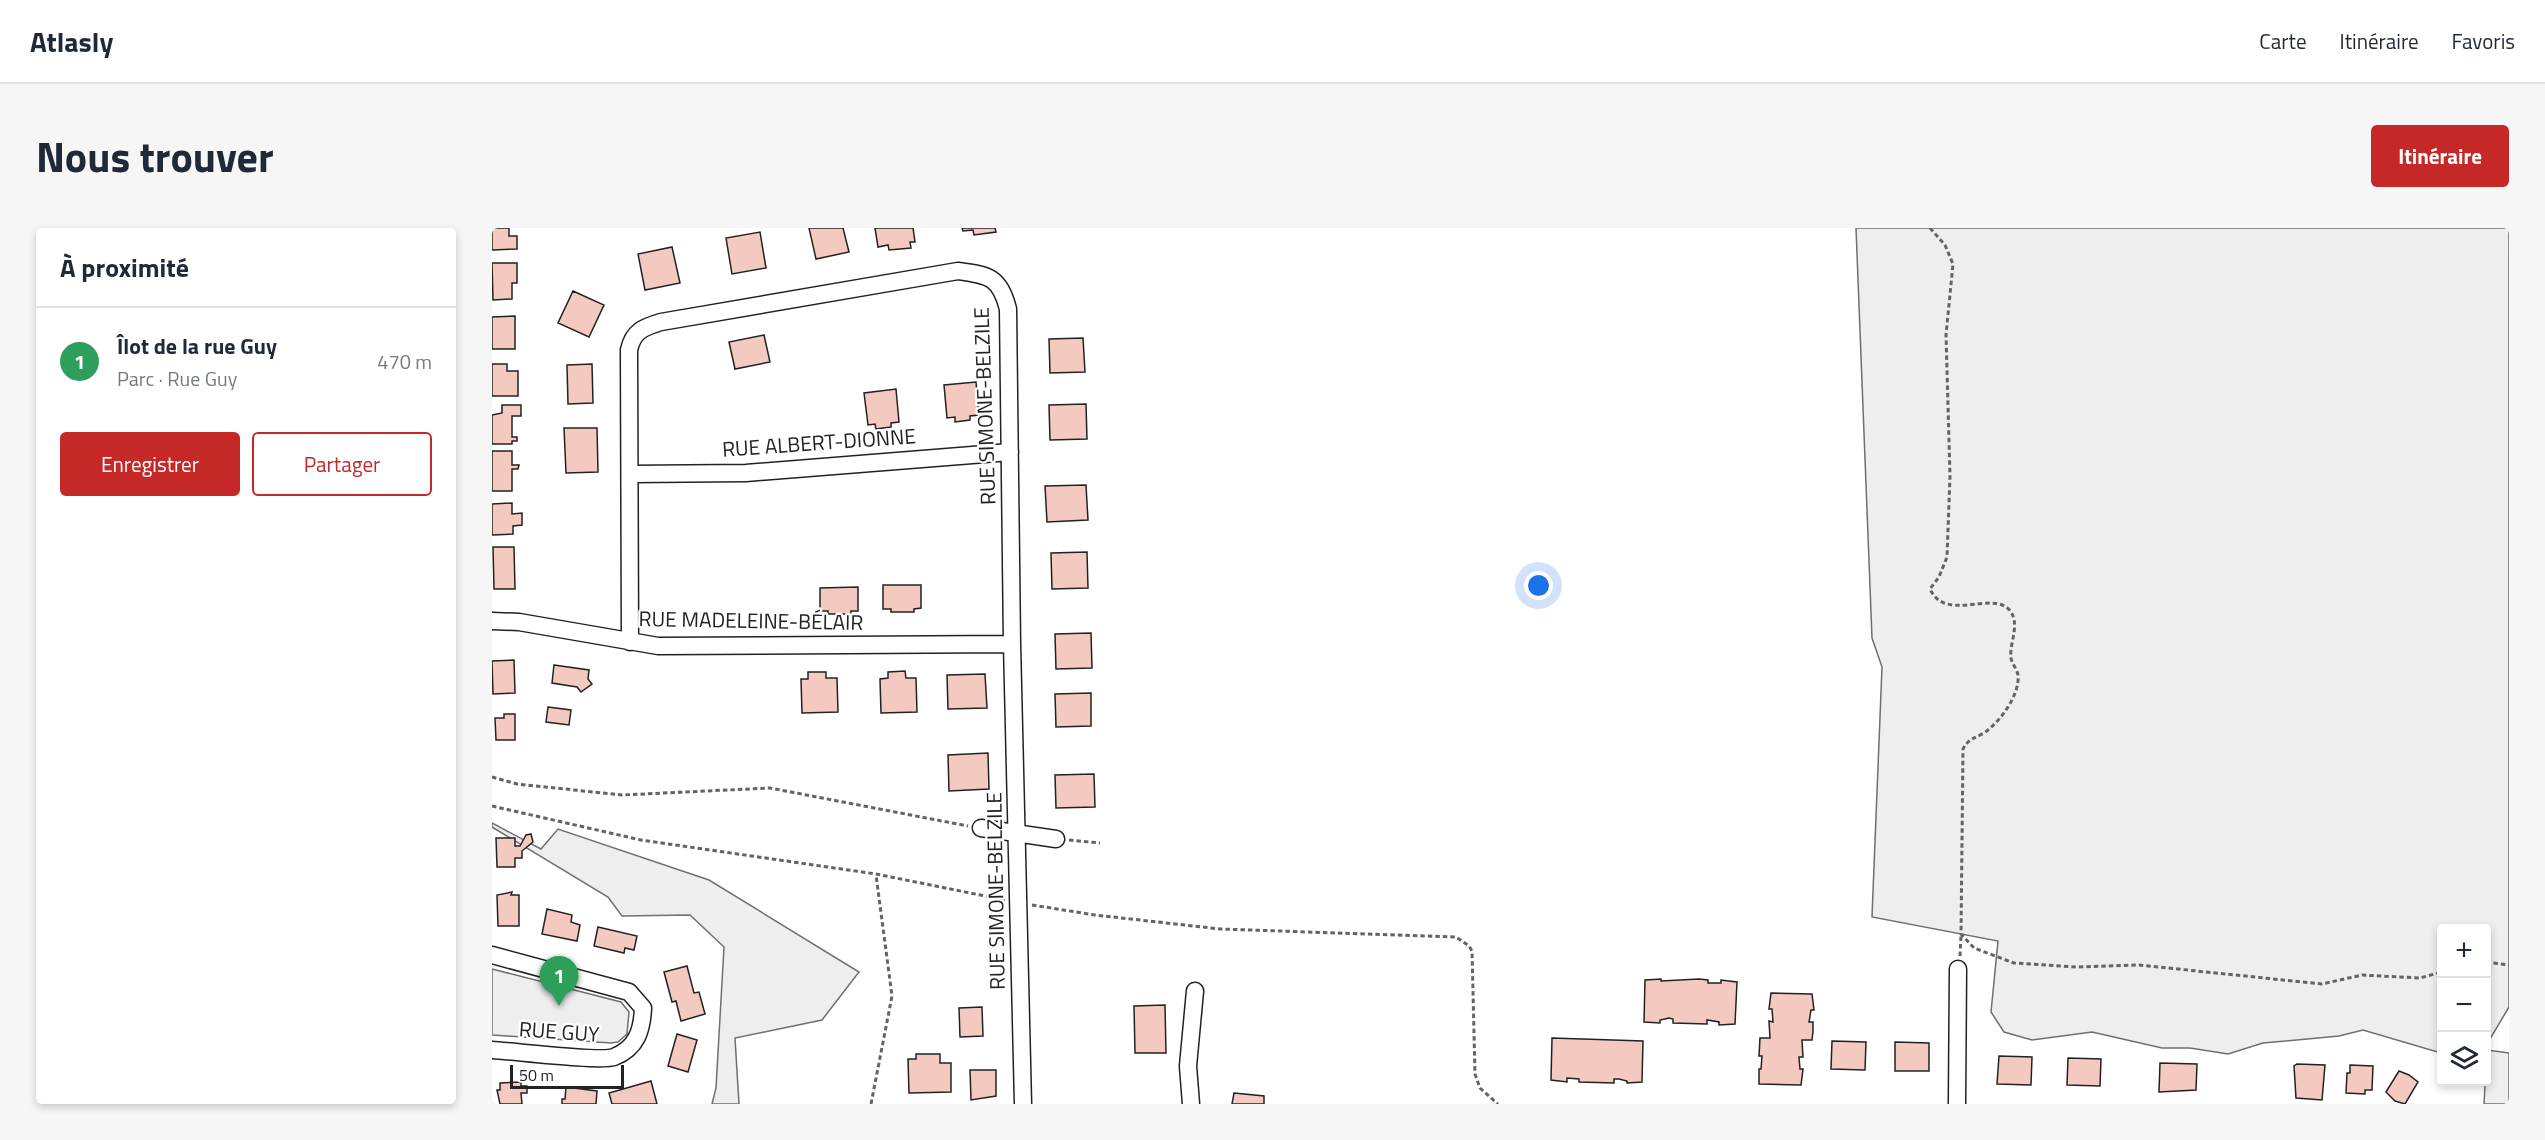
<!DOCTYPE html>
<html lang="fr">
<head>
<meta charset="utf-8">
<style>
	body { margin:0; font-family:"Titillium Web",sans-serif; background:#f6f6f7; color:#1f2937 }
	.controls { position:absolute; right:18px; bottom:18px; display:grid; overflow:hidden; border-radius:6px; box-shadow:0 3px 9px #0003 }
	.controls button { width:54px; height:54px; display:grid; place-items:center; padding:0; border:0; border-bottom:2px solid #e0e1e3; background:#fff; color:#1f2937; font:30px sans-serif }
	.scale { position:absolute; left:18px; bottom:15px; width:114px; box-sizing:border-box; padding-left:6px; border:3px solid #222; border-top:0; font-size:16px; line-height:21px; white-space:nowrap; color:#222; -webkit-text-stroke:4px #fff; paint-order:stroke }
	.you { position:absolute; left:1047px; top:358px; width:21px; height:21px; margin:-15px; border:4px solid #fff; border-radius:50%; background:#1a73e8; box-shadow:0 0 0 9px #1a73e833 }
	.badge { display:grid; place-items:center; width:39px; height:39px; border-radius:50%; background:#c62828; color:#fff; font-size:20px; font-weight:700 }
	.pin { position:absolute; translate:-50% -50px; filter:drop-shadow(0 2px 3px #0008) }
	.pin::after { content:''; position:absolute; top:32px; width:21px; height:18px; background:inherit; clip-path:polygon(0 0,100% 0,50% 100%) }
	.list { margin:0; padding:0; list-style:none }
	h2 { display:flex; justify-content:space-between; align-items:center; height:78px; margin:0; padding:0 24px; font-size:26px }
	h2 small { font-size:20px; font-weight:400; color:#747a83 }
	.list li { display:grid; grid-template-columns:39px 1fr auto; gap:18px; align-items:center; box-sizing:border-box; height:108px; padding:0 24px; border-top:2px solid #e0e1e3 }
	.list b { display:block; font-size:22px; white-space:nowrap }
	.list p { margin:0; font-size:20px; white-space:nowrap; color:#747a83 }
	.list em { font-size:20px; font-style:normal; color:#747a83 }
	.actions { display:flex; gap:12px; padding:18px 24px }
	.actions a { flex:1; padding:14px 0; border:2px solid #c62828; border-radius:6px; text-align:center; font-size:21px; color:#c62828 }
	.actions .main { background:#c62828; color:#fff }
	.icon { flex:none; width:33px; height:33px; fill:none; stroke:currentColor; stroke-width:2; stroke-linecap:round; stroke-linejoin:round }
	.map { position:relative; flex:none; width:2017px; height:876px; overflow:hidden; border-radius:6px }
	header { display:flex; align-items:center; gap:36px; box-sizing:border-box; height:84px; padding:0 30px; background:#fff; border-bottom:2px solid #e0e1e3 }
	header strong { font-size:28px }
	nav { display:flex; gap:33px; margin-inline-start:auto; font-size:21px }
	.intro { display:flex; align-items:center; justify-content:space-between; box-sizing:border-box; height:144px; padding:0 36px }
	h1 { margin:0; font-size:42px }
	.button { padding:15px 27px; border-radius:6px; background:#c62828; color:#fff; font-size:21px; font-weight:700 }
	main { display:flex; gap:36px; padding:0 36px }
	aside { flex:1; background:#fff; border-radius:6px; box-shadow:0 3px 9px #0003 }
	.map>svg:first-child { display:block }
	.green { fill:#eee; stroke:#6f6f6f; stroke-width:1.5 }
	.building { fill:#f3c9c0; stroke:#222; stroke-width:1.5 }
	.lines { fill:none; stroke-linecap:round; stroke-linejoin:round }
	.minor-casing { stroke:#222; stroke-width:19 }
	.path { stroke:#646464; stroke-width:3; stroke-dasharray:4.5 3; stroke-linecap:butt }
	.minor { stroke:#fff; stroke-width:16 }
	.labels { text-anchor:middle; stroke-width:4.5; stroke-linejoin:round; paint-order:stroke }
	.street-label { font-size:21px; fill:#222; stroke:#fff }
</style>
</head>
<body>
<header>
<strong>Atlasly</strong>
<nav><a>Carte</a><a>Itinéraire</a><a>Favoris</a></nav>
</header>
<div class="intro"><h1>Nous trouver</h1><a class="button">Itinéraire</a></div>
<main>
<aside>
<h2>À proximité<small></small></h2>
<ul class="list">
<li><span class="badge" style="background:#2e9e5b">1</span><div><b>Îlot de la rue Guy</b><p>Parc · Rue Guy</p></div><em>470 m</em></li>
</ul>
<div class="actions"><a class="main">Enregistrer</a><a>Partager</a></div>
</aside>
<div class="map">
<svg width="2017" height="876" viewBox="0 0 2017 876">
	<rect width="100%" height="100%" fill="#fff"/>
	<path class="green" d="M1364 0H2017V779L1995 816 1994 700H1950L1949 825 1871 802 1847 808 1771 815 1736 826 1698 820H1670L1600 804 1540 812 1512 804 1499 784 1506 713 1380 689 1390 439 1380 410Z
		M0 595 49 621 66 601 217 652 367 744 330 792 243 810 247 876H220L224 860 232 719 198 687 130 688 116 669 0 599Z
		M0 741 129 774 137 784 135 806 126 814 119 815 0 807Z
		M1995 822 2017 825V876H1992Z"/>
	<path class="building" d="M0 0H17V8H25V21L0 22Z
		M317 0H351L357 24 324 31Z
		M383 0H421L423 14H418L419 20 397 22 396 17 386 19Z
		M470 0H503L504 4 482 7 481 2 471 3Z
		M268 4 274 40 240 46 234 10Z
		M180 19 188 55 153 62 146 26Z
		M0 35H25V55H20V71L1 72Z
		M81 63 112 77 97 109 66 95Z
		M23 88V121H0V89Z
		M272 107 278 134 243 141 237 114Z
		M591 110 593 144 558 145 557 111Z
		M0 136H15V143H26V168H0Z
		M100 136 101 175 76 176 75 137Z
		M484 154 487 187 478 188V192L463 194V189L455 190 452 157Z
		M404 161 407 194 399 195V199L384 201 383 196 376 197 372 165Z
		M594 176 595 211 558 212 557 177Z
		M10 177H29V188H20V209H25V213H20V216H0V187L10 185Z
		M72 200H105L106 244 74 245Z
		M0 223H20V237H27L26 241H20V263H0Z
		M594 257 596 292 555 294 553 258Z
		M20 275V286L30 285V297L21 298V306L0 307V276Z
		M1 319H22L23 361H2Z
		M595 324 596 360 560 361 559 325Z
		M391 357H429V380L422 381V384H399V381H391Z
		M366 359V383H359V386H336V383H328V360Z
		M599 405 600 440 564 441 563 406Z
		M22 432 23 465 1 466 0 433Z
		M62 437 97 442 96 451 100 456 89 464 85 459 60 455Z
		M413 443 414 450H424L425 484 389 485 388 451 396 450V444Z
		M316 444H334V450H345L346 484 310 485 309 451H316Z
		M493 446 495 480 456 481 455 447Z
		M599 465V498L564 499 563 466Z
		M56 479 79 482 77 497 54 494Z
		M12 486H23V512H4L3 490H12Z
		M496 525 497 561 457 563 456 527Z
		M602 546 603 579 564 580 563 547Z
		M39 606 41 614 30 623V630H23V639H5L4 610H23V618H28L34 607Z
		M20 664 19 667H27V698H6L5 667Z
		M55 681 80 687 79 694 88 697 85 713 50 706Z
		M106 699 145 708 142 722 133 720 132 725 102 718Z
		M195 738 202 765 207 764 213 786 189 793 184 773 180 774 172 744Z
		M1169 751V753L1207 751 1216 752V755H1229V752L1245 754 1243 796 1227 797V794L1215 792V796L1181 795V791L1177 790 1168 792V795L1152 794 1153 752Z
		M1279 765 1320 766 1322 782H1319L1317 794H1321V803L1320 812H1310L1311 829H1307L1308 841H1311L1309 857 1267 856V841H1269L1270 828H1267L1268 810H1278L1277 793 1281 794 1280 781H1277Z
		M673 777 674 825H643L642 778Z
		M490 779 491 808 468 809 467 780Z
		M185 806 205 812 196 844 176 838Z
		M1060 810 1151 813 1150 854 1135 855V853L1127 851H1122V855L1087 854V851L1075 850V854L1059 852Z
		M1340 813 1374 814 1373 842 1339 841Z
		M1403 814 1437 815V843H1403Z
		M424 826H448V835H459V864L417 865 416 831H424Z
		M1507 828 1540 829 1539 857 1505 856Z
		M1576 830 1609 831 1608 858 1575 857Z
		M1668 835 1705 836 1704 862 1667 864Z
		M1805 836 1833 837 1830 872 1804 870 1802 838Z
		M1858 837 1881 838 1880 862H1873V866L1854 865 1855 845H1858Z
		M478 842H504V868L479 872Z
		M1907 843 1917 847 1926 854 1913 876 1903 873 1894 864Z
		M159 853 165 876H120L117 865Z
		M29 854V858H35V865H29L30 876H8L5 862H8V855Z
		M74 859 105 863 104 876H70V871H73Z
		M742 865 772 868V876H740Z"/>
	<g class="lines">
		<g class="minor-casing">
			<path id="minor" d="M139 246 254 245 518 224
				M0 393 27 394 166 418 520 416
				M138 414 137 122C141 103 152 99 169 94L466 43C497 47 508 49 516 81L520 416 531 876
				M489 600 564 611
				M0 727 137 764 151 780C150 802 145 820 122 829 109 834 20 823 0 822
				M699 876 696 838 703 763
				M1465 876 1466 741"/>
		</g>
		<path class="path" d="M1438 0 1453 17 1461 36 1454 107 1458 248 1455 329 1447 349 1438 361C1454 396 1503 360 1519 384 1528 398 1517 416 1519 430 1520 436 1525 441 1526 447 1528 467 1508 494 1492 505 1483 510 1476 511 1471 521L1469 706 1482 720 1522 735 1584 739 1647 737 1830 756 1870 747 1928 750 1950 744
			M0 549 25 556 130 567 278 560 476 598
			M0 578 149 612 384 646 513 672
			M577 612 608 615
			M540 677 603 687 728 701 964 709 977 718 980 723 983 846 988 860 1006 876
			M1468 728 1469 707
			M1994 734 2017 737
			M379 876 400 768 384 647"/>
		<use href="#minor" class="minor"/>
	</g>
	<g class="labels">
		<g class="street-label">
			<text transform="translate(493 178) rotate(-92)" y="7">RUE SIMONE-BELZILE</text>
			<text transform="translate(327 215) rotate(-4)" y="7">RUE ALBERT-DIONNE</text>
			<text transform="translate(259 393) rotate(1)" y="7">RUE MADELEINE-BÉLAIR</text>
			<text transform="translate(504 663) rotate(-91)" y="7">RUE SIMONE-BELZILE</text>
			<text transform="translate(67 804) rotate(4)" y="7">RUE GUY</text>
		</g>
	</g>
</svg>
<div class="controls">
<button>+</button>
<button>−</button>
<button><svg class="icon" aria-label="layers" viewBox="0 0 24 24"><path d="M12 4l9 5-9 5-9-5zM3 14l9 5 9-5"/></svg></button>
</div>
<div class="scale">50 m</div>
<div class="you"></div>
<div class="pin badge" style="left:67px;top:778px;background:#2e9e5b">1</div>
</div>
</main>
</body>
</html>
